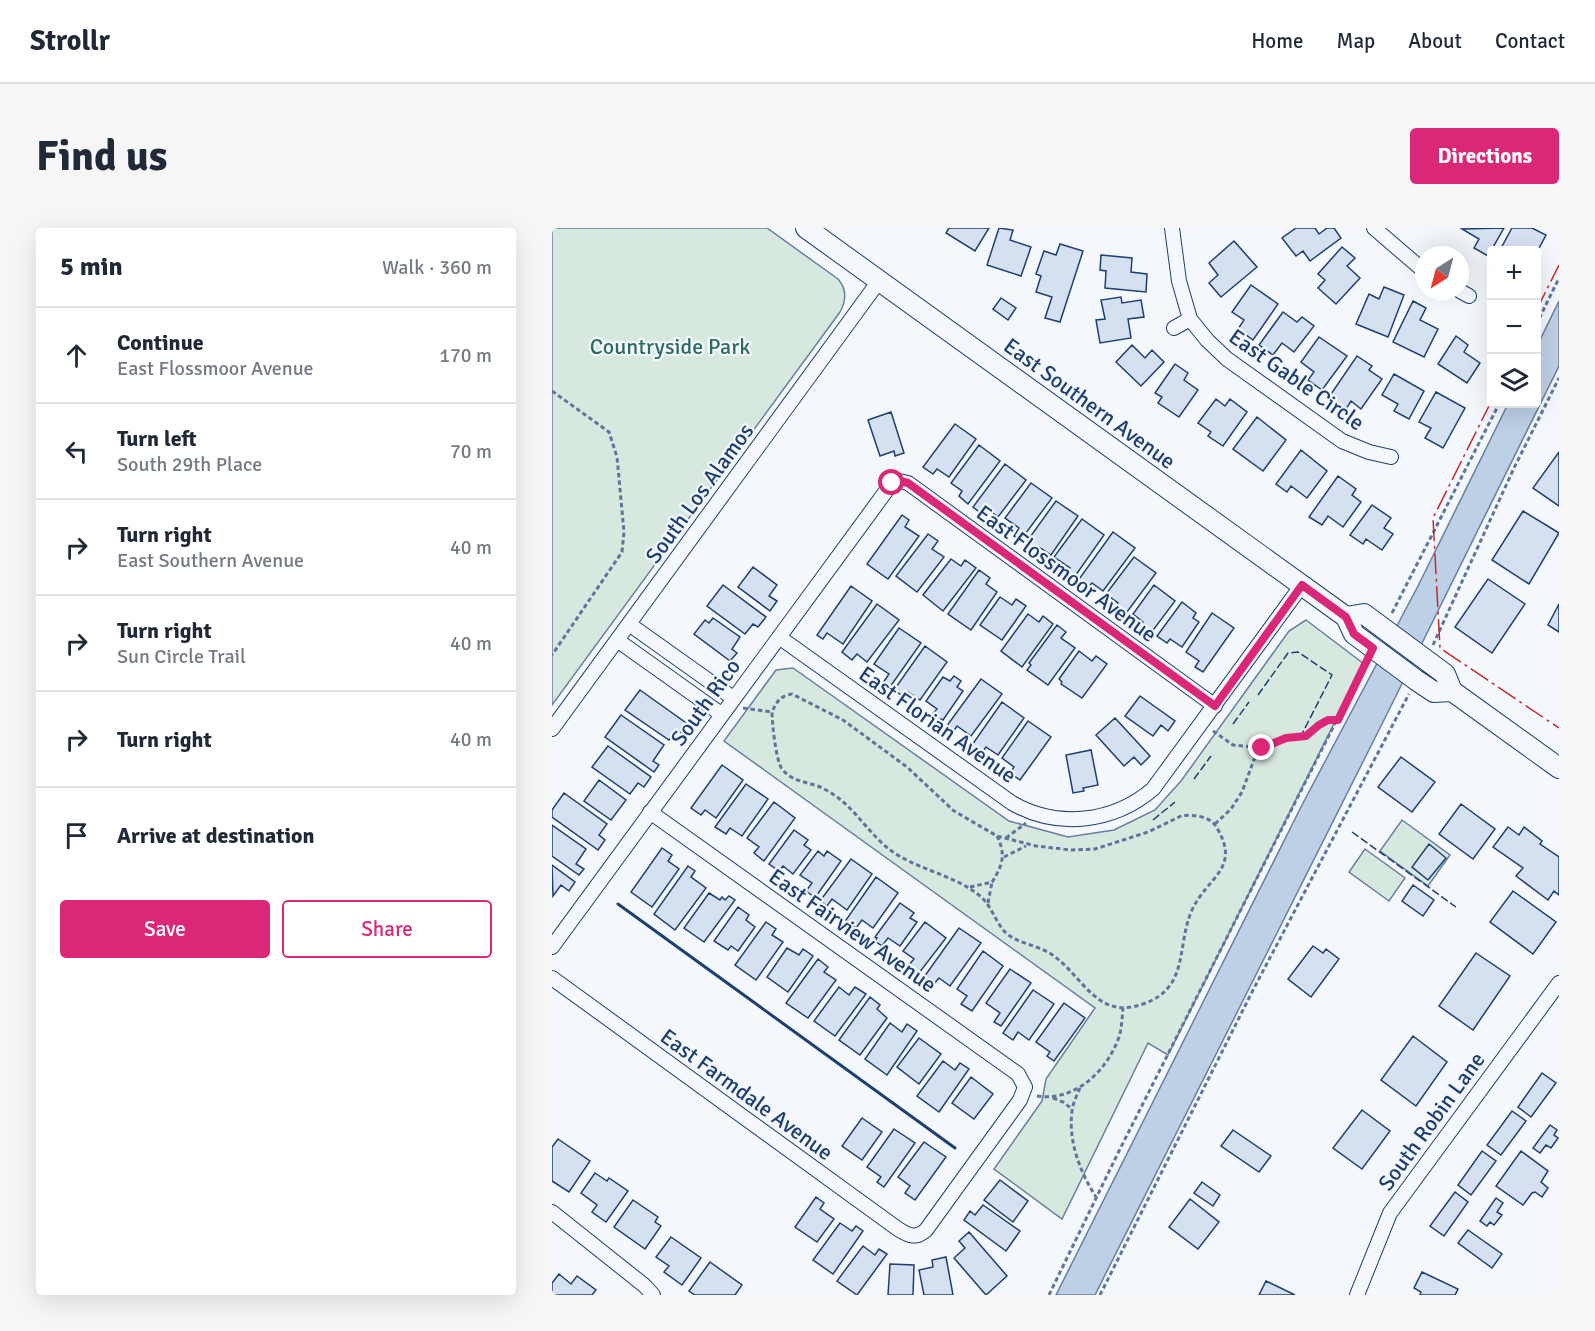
<!DOCTYPE html>
<html lang="en">
<head>
<meta charset="utf-8">
<style>
	body { margin:0; font-family:Signika,sans-serif; background:#f6f6f7; color:#1f2937 }
	.controls { position:absolute; right:18px; top:18px; display:grid; overflow:hidden; border-radius:6px; box-shadow:0 6px 24px #0002 }
	.controls button { width:54px; height:54px; display:grid; place-items:center; padding:0; border:0; border-bottom:2px solid #e0e1e3; background:#fff; color:#1f2937; font:30px sans-serif }
	.compass { position:absolute; left:863px; top:18px; width:54px; height:54px; border-radius:50%; background:#fff; box-shadow:0 6px 24px #0002; rotate:216deg }
	.stop { position:absolute; width:18px; height:18px; margin:-14px; border:4px solid #db2777; border-radius:50%; background:#fff }
	.stop.end { background:#db2777; border-color:#fff; box-shadow:0 2px 6px #0008 }
	.list { margin:0; padding:0; list-style:none }
	h2 { display:flex; justify-content:space-between; align-items:center; height:78px; margin:0; padding:0 24px; font-size:26px }
	h2 small { font-size:20px; font-weight:400; color:#747a83 }
	.list li { display:grid; grid-template-columns:39px 1fr auto; gap:18px; align-items:center; box-sizing:border-box; height:96px; padding:0 24px; border-top:2px solid #e0e1e3 }
	.list b { display:block; font-size:22px; white-space:nowrap }
	.list p { margin:0; font-size:20px; white-space:nowrap; color:#747a83 }
	.list em { font-size:20px; font-style:normal; color:#747a83 }
	.actions { display:flex; gap:12px; padding:18px 24px }
	.actions a { flex:1; padding:14px 0; border:2px solid #db2777; border-radius:6px; text-align:center; font-size:21px; color:#db2777 }
	.actions .main { background:#db2777; color:#fff }
	.icon { flex:none; width:33px; height:33px; fill:none; stroke:currentColor; stroke-width:2; stroke-linecap:round; stroke-linejoin:round }
	.map { position:relative; flex:none; width:1007px; height:1067px; overflow:hidden; border-radius:6px }
	header { display:flex; align-items:center; gap:36px; box-sizing:border-box; height:84px; padding:0 30px; background:#fff; border-bottom:2px solid #e0e1e3 }
	header strong { font-size:28px }
	nav { display:flex; gap:33px; margin-inline-start:auto; font-size:21px }
	.intro { display:flex; align-items:center; justify-content:space-between; box-sizing:border-box; height:144px; padding:0 36px }
	h1 { margin:0; font-size:42px }
	.button { padding:15px 27px; border-radius:6px; background:#db2777; color:#fff; font-size:21px; font-weight:700 }
	main { display:flex; gap:36px; padding:0 36px }
	aside { flex:1; background:#fff; border-radius:6px; box-shadow:0 6px 24px #0002 }
	.map>svg:first-child { display:block }
	.green { fill:#d7e8df; stroke:#687fa3; stroke-width:1.5 }
	.water { fill:#bed0e5; stroke:#687fa3; stroke-width:1.5 }
	.building { fill:#d5e0f0; stroke:#1d3f73; stroke-width:1.5 }
	.lines { fill:none; stroke-linecap:round; stroke-linejoin:round }
	.street-casing { stroke:#1d3f73; stroke-width:16 }
	.secondary-casing { stroke:#1d3f73; stroke-width:22 }
	.path { stroke:#5e769c; stroke-width:3; stroke-dasharray:4.5 3; stroke-linecap:butt }
	.street { stroke:#f4f7fb; stroke-width:14 }
	.secondary { stroke:#f4f7fb; stroke-width:20 }
	.fence { stroke:#1d3f73; stroke-width:1.5; stroke-dasharray:8 3; stroke-linecap:butt }
	.wall { stroke:#1d3f73; stroke-width:3 }
	.power { stroke:#c62828; stroke-width:1.5; stroke-dasharray:21 4.5 3 4.5; stroke-linecap:butt }
	.route { stroke:#db2777; stroke-width:8 }
	.labels { text-anchor:middle; stroke-width:4.5; stroke-linejoin:round; paint-order:stroke }
	.park-label { font-size:22px; fill:#2c6c60; stroke:#f4f7fb }
	.street-label { font-size:22px; fill:#1d3f73; stroke:#f4f7fb }
</style>
</head>
<body>
<header>
<strong>Strollr</strong>
<nav><a>Home</a><a>Map</a><a>About</a><a>Contact</a></nav>
</header>
<div class="intro"><h1>Find us</h1><a class="button">Directions</a></div>
<main>
<aside>
<h2>5 min<small>Walk · 360 m</small></h2>
<ul class="list">
<li><svg class="icon" aria-label="ahead" viewBox="0 0 24 24"><path d="M12 20V5M6 11l6-6 6 6"/></svg><div><b>Continue</b><p>East Flossmoor Avenue</p></div><em>170 m</em></li>
<li><svg class="icon" aria-label="left" viewBox="0 0 24 24"><path d="M17 20v-9H6M10 6l-5 5 5 5"/></svg><div><b>Turn left</b><p>South 29th Place</p></div><em>70 m</em></li>
<li><svg class="icon" aria-label="right" viewBox="0 0 24 24"><path d="M7 20v-9h11M14 6l5 5-5 5"/></svg><div><b>Turn right</b><p>East Southern Avenue</p></div><em>40 m</em></li>
<li><svg class="icon" aria-label="right" viewBox="0 0 24 24"><path d="M7 20v-9h11M14 6l5 5-5 5"/></svg><div><b>Turn right</b><p>Sun Circle Trail</p></div><em>40 m</em></li>
<li><svg class="icon" aria-label="right" viewBox="0 0 24 24"><path d="M7 20v-9h11M14 6l5 5-5 5"/></svg><div><b>Turn right</b></div><em>40 m</em></li>
<li><svg class="icon" aria-label="arrive" viewBox="0 0 24 24"><path d="M6 21V4h12l-3 4 3 4H6"/></svg><div><b>Arrive at destination</b></div></li>
</ul>
<div class="actions"><a class="main">Save</a><a>Share</a></div>
</aside>
<div class="map">
<svg width="1007" height="1067" viewBox="0 0 1007 1067">
	<rect width="100%" height="100%" fill="#f4f7fb"/>
	<path class="green" d="M0 0H215L286 51C295 61 294 73 288 84L0 477Z
		M754 392 812 436 616 827 596 815 510 991 442 941 490 873 494 851 543 780 172 513 224 442 241 440 457 593 516 609 562 602 603 582 629 553 737 403Z
		M850 592 898 627 876 658 828 623Z
		M813 621 853 650 837 673 797 644Z"/>
	<path class="water" d="M1007 73V138L835 486 543 1067H504L750 577 866 358 956 176H984L985 118Z"/>
	<path class="building" d="M397 0H437L423 23 394 5Z
		M447 0 461 2 458 12 479 19 469 48 435 37Z
		M744 0H763L767 6 775 0H782L789 10 758 33 751 23 744 28 730 10Z
		M952 0 936 28 922 20 927 11 910 1Z
		M960 0H980L994 7 984 26V22H948Z
		M682 13 705 39 669 69 657 55 666 47 657 35Z
		M508 16 531 23 508 94 493 90 500 69 484 64 489 48 484 46 492 23 504 27Z
		M790 19 803 30 795 38 808 50 784 76 766 60 773 52 766 46Z
		M549 27 580 30 579 44 595 46 594 64 553 60 554 43 548 42Z
		M699 57 726 76 701 112 686 101 692 92 680 84Z
		M832 59 852 67 836 109 804 96 817 66 827 71Z
		M569 69 570 75 589 72 592 89 576 91 579 110 548 115 544 92 553 91 549 72Z
		M449 70 464 80 456 92 441 81Z
		M861 73 874 80 868 92 886 101 872 129 841 114Z
		M731 84 745 94 750 89 762 98 742 124 730 115 721 127 707 117Z
		M904 108 916 117 912 124 928 135 915 155 886 136Z
		M767 109 795 128 770 162 756 152 762 144 749 134Z
		M580 117 593 130 600 122 612 134 589 158 564 134Z
		M805 128 820 138 817 142 830 151 809 181 799 173 794 181 777 169Z
		M623 136 636 145 632 152 646 162 627 189 606 175 610 169 603 165Z
		M842 146 872 163 857 191 842 183 846 176 830 167Z
		M884 164 913 180 891 220 873 210 879 200 867 194Z
		M664 171 673 178 678 171 695 184 671 218 656 208 659 204 646 195Z
		M339 184 352 225 343 228 342 223 328 228 316 192Z
		M705 189 734 212 711 243 681 221Z
		M403 196 424 211 397 249 385 241 381 246 371 239Z
		M427 217 448 233 416 276 407 268 410 263 399 255Z
		M749 222 775 243 755 270 739 258 735 264 724 256Z
		M1007 224V278L981 260Z
		M453 236 474 252 446 289 436 281 431 287 421 279Z
		M786 248 804 261 800 267 809 274 791 299 776 288 770 297 757 289Z
		M479 255 500 270 468 313 462 308 467 300 453 290Z
		M504 273 526 288 499 327 487 319 484 324 473 316Z
		M820 277 839 290 832 300 841 306 830 322 814 311 811 316 798 307Z
		M971 283 1007 305 977 356 940 332Z
		M350 287 357 292 353 299 367 308 336 351 315 336Z
		M530 291 552 307 521 351 514 346 518 340 502 329Z
		M561 304 583 320 551 363 540 355 535 361 525 354Z
		M376 306 386 313 380 321 392 329 365 364 344 348Z
		M582 329 604 345 572 388 562 381 566 375 554 366Z
		M399 331 409 338 413 332 424 340 391 383 371 367Z
		M201 339 225 357 217 368 225 373 218 383 186 359Z
		M427 342 438 350 434 356 445 364 419 402 396 386Z
		M936 351 973 376 940 425 903 399Z
		M171 357 214 389 206 399 201 396 193 406 155 378Z
		M602 357 623 373 599 405 588 397 591 394 581 386Z
		M299 358 320 373 291 416 275 405 271 411 265 407Z
		M448 369 460 377 464 371 474 378 450 412 428 397Z
		M630 374 644 385 641 390 647 394 630 419 618 411 615 415 605 408Z
		M325 376 347 392 315 434 305 426 300 432 290 424Z
		M1007 376V404L996 397Z
		M660 385 682 400 651 444 643 439 647 433 634 424Z
		M476 386 487 394 491 388 501 396 470 439 449 423Z
		M161 390 188 409 180 421 185 425 178 433 142 406 153 392 157 395Z
		M505 397 514 404 509 410 523 420 496 457 475 442 479 437 477 435Z
		M347 400 369 415 338 459 331 455 337 446 322 436Z
		M373 418 395 434 368 472 356 464 352 469 342 462Z
		M527 423 540 433 544 428 555 436 530 470 509 456 510 454 507 451Z
		M402 448 409 453 405 459 411 463 391 492 389 491 387 494 379 488 385 481 374 473 391 449 398 453Z
		M429 451 450 466 419 508 405 498 401 504 394 499Z
		M88 462 137 497 131 506 125 502 117 512 73 482Z
		M588 468 623 493 616 503 609 497 601 508 573 488Z
		M450 474 472 490 446 527 434 519 430 525 420 517Z
		M69 487 112 517 101 533 107 537 102 544 53 509Z
		M563 490 598 528 589 537 582 529 572 538 544 507Z
		M476 493 499 509 468 552 458 545 462 539 450 530Z
		M56 518 99 549 92 559 86 555 78 566 40 539Z
		M539 522 546 557 531 560 532 563 521 565 514 527Z
		M849 529 883 554 860 584 826 559Z
		M170 537 191 552 164 590 153 582 149 587 139 580Z
		M47 552 74 572 59 592 32 573Z
		M194 556 216 571 190 608 178 600 174 606 163 599Z
		M12 565 55 596 47 607 53 612 46 622 0 589V582Z
		M222 574 243 590 212 633 202 625 207 619 195 610Z
		M909 576 943 601 921 631 887 606Z
		M0 597 34 621 24 636 32 641 27 647 0 628Z
		M956 599 967 607 972 599 990 613 988 616 1007 629V667L1002 663 996 672 964 648 971 640 941 619Z
		M242 602 256 612 252 617 259 622 241 646 231 638 227 643 217 636Z
		M877 616 894 630 876 652 860 639Z
		M110 620 120 627 116 633 127 641 100 679 79 664Z
		M266 623 272 628 275 623 289 633 265 667 263 666 261 668 254 663 260 655 248 647Z
		M299 631 320 646 295 682 280 671 275 678 268 673Z
		M0 637 23 654 17 663 9 657 1 668Z
		M136 638 143 643 139 649 154 660 123 702 102 686Z
		M324 649 346 665 321 700 310 692 304 700 294 692Z
		M861 657 882 672 871 688 850 673Z
		M961 663 1004 694 981 726 938 694Z
		M157 665 168 672 170 669 173 672 177 668 183 672 152 714 132 700Z
		M348 675 362 685 358 690 365 694 348 718 336 710 330 718 323 713 325 710 323 709Z
		M186 679 197 687 194 692 203 699 186 723 179 718 176 722 162 713Z
		M214 694 224 701 220 707 231 714 204 752 183 737Z
		M373 694 394 710 367 745 357 737 362 731 351 723Z
		M407 700 429 715 398 758 387 750 382 756 372 749Z
		M761 718 771 725 774 721 787 731 759 769 736 751Z
		M235 720 247 727 251 721 261 728 236 764 215 749Z
		M431 723 451 738 420 783 409 776 415 768 405 761Z
		M924 725 958 748 921 802 887 778Z
		M266 731 276 739 272 744 284 752 256 790 234 775Z
		M458 741 479 755 449 798 442 794 448 785 434 775Z
		M287 759 297 767 303 759 314 766 283 808 262 793Z
		M481 762 502 776 477 812 466 804 461 812 451 805Z
		M318 769 328 777 325 781 335 790 308 827 287 812Z
		M512 775 533 790 502 833 495 828 498 824 484 814Z
		M338 795 350 804 355 796 365 803 335 847 313 831Z
		M861 808 895 834 864 878 829 852Z
		M367 810 389 826 367 856 345 839Z
		M391 833 403 842 408 835 417 841 387 884 365 868Z
		M990 845 1004 855 979 889 966 879Z
		M419 849 441 866 422 891 400 875Z
		M810 882 838 903 810 941 781 920Z
		M960 883 974 893 949 927 935 917Z
		M310 890 330 904 310 932 290 918Z
		M998 897 1005 902 1002 907 1006 910 999 920 994 917 988 925 981 920Z
		M342 901 363 915 332 959 325 954 329 949 315 939Z
		M681 902 719 928 707 944 669 918Z
		M6 911 38 933 17 964 0 953V919Z
		M372 914 394 929 363 972 353 965 358 958 346 949Z
		M930 923 944 933 919 967 906 957Z
		M969 923 996 943 989 954 996 960 990 969 983 964 980 965 971 977 944 958Z
		M43 945 55 953 57 950 76 963 54 994 40 984 45 977 29 965Z
		M448 952 476 973 461 994 432 972Z
		M650 954 668 967 661 978 642 965Z
		M903 964 916 974 892 1008 878 998Z
		M264 969 272 975 268 981 282 991 265 1014 243 999Z
		M944 970 951 975 945 984 950 987 942 997 938 994 935 998 928 993Z
		M638 971 667 994 646 1021 617 999Z
		M81 972 106 989 103 994 109 998 93 1021 62 999Z
		M431 977 468 1003 454 1023 412 992 418 983 423 987Z
		M288 995 300 1003 304 998 311 1003 281 1046 261 1032Z
		M916 1002 950 1026 940 1040 906 1015Z
		M417 1004 455 1048 434 1067 402 1030 413 1020 407 1013Z
		M119 1009 149 1030 130 1057 112 1044 117 1038 104 1029Z
		M311 1018 323 1027 327 1021 335 1026 305 1067 285 1053Z
		M394 1029 401 1067H372L367 1042 381 1039 380 1032Z
		M158 1034 190 1057 183 1067H143L137 1063Z
		M338 1036 362 1037 361 1067H336Z
		M870 1044 906 1061 903 1067H868L869 1064 862 1060Z
		M7 1046 19 1056 25 1048 44 1062 40 1067H0V1055Z
		M714 1053 743 1067H707Z"/>
	<g class="lines">
		<g class="street-casing">
			<path id="street" d="M620 0 627 53 638 91 655 112 675 131 790 213 817 224 839 229
				M822 0 872 43
				M908 63 917 68
				M622 100 638 91
				M77 396 181 470
				M227 409 460 575C505 601 561 595 601 561L750 357
				M65 412 169 486
				M0 501 327 53
				M0 719 340 255 347 253 356 255 663 478
				M0 750 346 1001C357 1008 364 1011 374 1002L468 872 473 859 466 846 98 584
				M0 984 93 1058 101 1067
				M805 1067 838 985 1007 755"/>
		</g>
		<g class="secondary-casing">
			<path id="secondary" d="M254 0 794 389 802 406 864 452 882 464 900 463
				M794 389 812 386 893 446 900 463 1007 540"/>
		</g>
		<path class="path" d="M984 97 1007 50
			M0 163 57 204 65 229 72 304 70 324 0 427
			M840 385 947 176
			M881 417 962 240 1007 150
			M191 480 220 484C220 495 224 533 230 541 242 556 259 553 274 562 303 577 317 609 344 626 371 643 404 648 428 668 440 678 443 694 454 705 467 716 485 717 499 726 531 747 544 793 591 776 638 760 624 718 640 682 656 648 689 641 665 600 659 588 640 586 629 588L596 604 543 621 519 622 484 618 445 608 402 583 355 539 291 492 240 466C228 468 225 473 220 484
			M661 503 681 517 710 520
			M663 596 679 581 690 564 703 529 710 520 734 510 754 508 767 497 776 492H786
			M454 610 474 595
			M452 629 474 618
			M418 659 440 654C451 637 454 626 445 608
			M436 675 440 654
			M528 860C525 867 521 875 520 883 516 913 528 944 544 969
			M485 868C523 874 555 843 567 809 570 800 570 790 571 780
			M501 870 511 874 520 881
			M497 1067 566 925 813 436
			M548 1067 701 762 857 466"/>
		<use href="#street" class="street"/>
		<use href="#secondary" class="secondary"/>
		<path class="fence" d="M706 467 736 425 746 424 780 447 750 506
			M681 496 697 474
			M642 551 659 528
			M601 592 623 574
			M800 604 904 679"/>
		<path class="wall" d="M66 676 403 920"/>
		<path class="power" d="M984 83 1007 37
			M939 174 881 290 888 420 1007 500"/>
	</g>
	<g class="lines">
		<path class="route" d="M340 255 348 253 356 255 663 478 750 357 794 389 802 406 821 420 786 492H776L767 497 754 508 734 510 710 520"/>
	</g>
	<g class="labels">
		<g class="park-label">
			<text x="118" y="126">Countryside Park</text>
		</g>
		<g class="street-label">
			<text transform="translate(745 151) rotate(35)" y="8">East Gable Circle</text>
			<text transform="translate(538 175) rotate(36)" y="8">East Southern Avenue</text>
			<text transform="translate(147 265) rotate(-54)" y="8">South Los Alamos</text>
			<text transform="translate(515 345) rotate(36)" y="8">East Flossmoor Avenue</text>
			<text transform="translate(153 474) rotate(-54)" y="8">South Rico</text>
			<text transform="translate(386 496) rotate(35)" y="8">East Florian Avenue</text>
			<text transform="translate(301 702) rotate(35)" y="8">East Fairview Avenue</text>
			<text transform="translate(195 866) rotate(36)" y="8">East Farmdale Avenue</text>
			<text transform="translate(879 893) rotate(-54)" y="8">South Robin Lane</text>
		</g>
	</g>
</svg>
<div class="controls">
<button>+</button>
<button>−</button>
<button><svg class="icon" aria-label="layers" viewBox="0 0 24 24"><path d="M12 4l9 5-9 5-9-5zM3 14l9 5 9-5"/></svg></button>
</div>
<svg class="compass" viewBox="-18 -18 36 36"><path d="M0-13l5 13h-10z" fill="#e53935"/><path d="M0 13l5-13h-10z" fill="#747a83"/></svg>
<div class="stop" style="left:340px;top:255px"></div>
<div class="stop end" style="left:710px;top:520px"></div>
</div>
</main>
</body>
</html>
